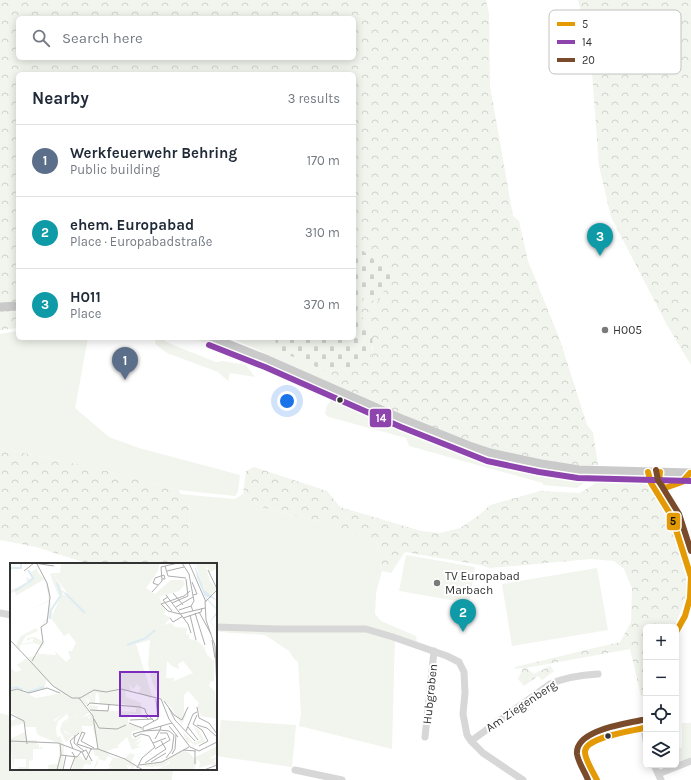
<!DOCTYPE html>
<html lang="en">
<head>
<meta charset="utf-8">
<style>
	body { margin:0; font-family:Karla,sans-serif; background:#f6f6f7; color:#1f2937 }
	.controls { position:absolute; right:12px; bottom:12px; display:grid; overflow:hidden; border-radius:6px; box-shadow:0 2px 10px #0003 }
	.controls button { width:36px; height:36px; display:grid; place-items:center; padding:0; border:0; border-bottom:1px solid #e0e1e3; background:#fff; color:#1f2937; font:20px sans-serif }
	.you { position:absolute; left:287px; top:401px; width:14px; height:14px; margin:-10px; border:3px solid #fff; border-radius:50%; background:#1a73e8; box-shadow:0 0 0 6px #1a73e833 }
	.badge { display:grid; place-items:center; width:26px; height:26px; border-radius:50%; background:#0f766e; color:#fff; font-size:13px; font-weight:700 }
	.pin { position:absolute; translate:-50% -33px; filter:drop-shadow(0 1px 2px #0008) }
	.pin::after { content:''; position:absolute; top:21px; width:14px; height:12px; background:inherit; clip-path:polygon(0 0,100% 0,50% 100%) }
	.list { margin:0; padding:0; list-style:none }
	h2 { display:flex; justify-content:space-between; align-items:center; height:52px; margin:0; padding:0 16px; font-size:17px }
	h2 small { font-size:13px; font-weight:400; color:#747a83 }
	.list li { display:grid; grid-template-columns:26px 1fr auto; gap:12px; align-items:center; box-sizing:border-box; height:72px; padding:0 16px; border-top:1px solid #e0e1e3 }
	.list b { display:block; font-size:15px; white-space:nowrap }
	.list p { margin:0; font-size:13px; white-space:nowrap; color:#747a83 }
	.list em { font-size:13px; font-style:normal; color:#747a83 }
	.icon { flex:none; width:22px; height:22px; fill:none; stroke:currentColor; stroke-width:2; stroke-linecap:round; stroke-linejoin:round }
	.map { position:relative; flex:none; width:691px; height:780px; overflow:hidden }
	.search { position:absolute; background:#fff; box-shadow:0 2px 10px #0003; left:16px; top:16px; width:340px; height:44px; display:flex; align-items:center; gap:10px; box-sizing:border-box; padding:0 14px; border-radius:6px; color:#747a83; font-size:15px }
	.panel { position:absolute; background:#fff; box-shadow:0 2px 10px #0003; left:16px; top:72px; width:340px; height:268px; border-radius:6px }
	.map>svg:first-child { display:block }
	.grass { fill:#f1f5ed }
	.forest { fill:url(#forest-crowns); fill-rule:evenodd }
	.cemetery { fill:url(#cemetery-stones) }
	.lines { fill:none; stroke-linecap:round; stroke-linejoin:round }
	.minor { stroke:#d7d7d7; stroke-width:7 }
	.major { stroke:#cacaca; stroke-width:9 }
	.bus-1-casing { stroke:#fff; stroke-width:9 }
	.bus-2-casing { stroke:#fff; stroke-width:9 }
	.bus-3-casing { stroke:#fff; stroke-width:9 }
	.bus-1 { stroke:#e39a05; stroke-width:6 }
	.bus-2 { stroke:#8e44ad; stroke-width:6 }
	.bus-3 { stroke:#7a4b2a; stroke-width:6 }
	.poi-dot { fill:#7a7a7a; stroke:#fff; stroke-width:1.5 }
	.bus-dot { fill:#333; stroke:#fff; stroke-width:1.5 }
	.labels { text-anchor:middle; stroke-width:4; stroke-linejoin:round; paint-order:stroke }
	.poi-label { font-size:12px; fill:#333; stroke:#fff; text-anchor:start }
	.street-label { font-size:12px; fill:#333; stroke:#fff }
	.inset-river { fill:none; stroke:#ddebf3; stroke-width:2 }
	.inset-road { fill:none; stroke:#adadad; stroke-width:1 }
	.view { fill:#7b2cbf; fill-opacity:0.15; stroke:#7b2cbf; stroke-width:2 }
	.inset-edge { fill:none; stroke:#333; stroke-width:2 }
	.key { fill:#fff; stroke:#c2c2c2; stroke-width:1 }
	.key-label { font-size:11px; fill:#333 }
	.line-badge { stroke:#fff; stroke-width:1.5 }
	.badge-label { font-size:11px; text-anchor:middle; font-weight:bold; fill:#fff }
	.pale-badge-label { font-size:11px; text-anchor:middle; font-weight:bold; fill:#111 }
</style>
</head>
<body>
<div class="map">
<svg width="691" height="780" viewBox="0 0 691 780">
	<defs>
		<pattern id="forest-crowns" width="20" height="18" patternUnits="userSpaceOnUse"><rect width="20" height="18" fill="#f1f5ed"/><path d="M2 6a3 3 0 1 1 6 0M12 15a3 3 0 1 1 6 0" fill="none" stroke="#cfd2cc"/></pattern>
		<pattern id="cemetery-stones" width="16" height="16" patternUnits="userSpaceOnUse"><rect width="16" height="16" fill="#f1f5ed"/><path d="M2 7V4a2 2 0 0 1 4 0v3zM10 15v-3a2 2 0 0 1 4 0v3z" fill="#cfd2cc"/></pattern>
	</defs>
	<rect width="100%" height="100%" fill="#fff"/>
	<path class="grass" d="M18 331V338H88L75 408 109 437 139 448 240 475 238 492 235 496 179 490 91 467 13 451 0 439V334Z
		M156 338H160L173 345 216 362 223 361 246 365 255 377 230 373 228 381 218 372 167 353 155 344Z
		M192 338H205L246 362 230 359 220 350 212 345Z
		M231 338H275L278 350 326 371 324 380Z
		M334 398 401 427 491 460 527 469 560 475 591 478 577 488 543 485V483L409 446 406 438 329 417 325 414 327 405Z
		M243 494 251 501 264 508 335 526 375 541 382 553V571L376 593 375 614 381 621 416 636 417 642 395 634 392 749 299 726 301 714 298 662 295 660 289 651 265 635 219 632V628L216 625V564H178L189 551 190 495 235 499Z
		M406 555 475 567 469 603 399 591Z
		M597 568 608 630 512 646 502 584Z
		M0 713 11 716V769H173L172 780H0Z
		M221 720 296 725 292 767 216 756V746H218Z
		M682 723H691V758L676 764V748H682Z"/>
	<path class="forest" d="M0 0H486L489 13 490 86 513 216 519 221 528 261 560 340 587 425 593 432 598 465 582 466 544 462 513 457 430 429 324 380 326 371 347 369 373 350C372 333 368 323 357 310L364 297 393 275 354 244V74H18V328L0 330ZM18 18H354V58H18Z
		M578 0H691V365L667 325 611 217 599 166 590 45Z
		M0 439 13 451 91 467 179 490 180 494 190 495 189 552 178 564H89L36 547 0 540Z
		M254 467 327 491 340 507 421 531 440 533 460 528 479 515 490 505 540 491 580 493 594 484 600 477 643 480 649 486 670 517 686 577V596L675 627H646V695L641 696 630 649 526 668 534 674 550 666 554 671 542 680 538 676 524 686 518 679 523 668 515 669V667L620 642 631 622 632 588 624 569 614 561 591 559 490 568 480 565 405 552 391 573 382 571V553L375 541 335 526 264 508 251 501 243 494 246 471Z"/>
	<path class="cemetery" d="M354 244 393 274 378 302 364 298 357 310C369 326 377 338 370 358L347 369 326 371 277 350 275 338H354Z"/>
	<g class="lines">
		<path class="minor" d="M648 472 651 483 672 517 691 577 690 598 685 616 676 632
			M0 613 11 615
			M216 627 276 629H366L393 637 447 656 459 662 464 672 465 693 463 714 467 735 471 741 483 753 523 780
			M646 725 644 728 646 741
			M425 737 434 651
			M471 741 550 684C566 677 581 675 598 674
			M654 765 661 780
			M295 770 342 780
			M658 774 691 761
			M597 780 585 754C585 751 585 748 588 745 595 738 632 731 644 728"/>
		<path class="major" d="M0 307 18 306
			M212 338 268 360 404 420 469 446 490 453 541 464 579 470 691 473"/>
		<g class="bus-1-casing">
			<path id="bus-1" d="M648 472 651 483 672 517 691 577 690 598 685 616 676 632
				M660 472 659 482 665 488 682 482 690 473
				M597 780C594 774 584 758 585 751 587 737 632 731 644 728"/>
		</g>
		<g class="bus-2-casing">
			<path id="bus-2" d="M209 345 265 367 401 427 487 461 539 472 578 478 691 481"/>
		</g>
		<g class="bus-3-casing">
			<path id="bus-3" d="M656 470 658 480 679 514 691 551
				M588 780C585 772 578 762 577 754 575 730 625 724 642 720"/>
		</g>
		<use href="#bus-1" class="bus-1"/>
		<use href="#bus-2" class="bus-2"/>
		<use href="#bus-3" class="bus-3"/>
	</g>
	<g class="poi-dot">
		<circle cx="605" cy="330" r="4"/>
		<circle cx="437" cy="583" r="4"/>
	</g>
	<g class="bus-dot">
		<circle cx="340" cy="400" r="3.5"/>
		<circle cx="608" cy="736" r="3.5"/>
	</g>
	<g class="labels">
		<g class="poi-label">
			<text x="613" y="334">H005</text>
			<text x="445" y="580">TV Europabad<tspan x="445" dy="14">Marbach</tspan></text>
		</g>
		<g class="street-label">
			<text transform="translate(430 694) rotate(-84)" y="4">Hubgraben</text>
			<text transform="translate(521 706) rotate(-34)" y="4">Am Ziegenberg</text>
		</g>
	</g>
	<g transform="translate(10 563)">
		<rect width="207" height="207" fill="#fff"/>
		<path d="M186 0H206L207 6 200 9 195 1 200 18 206 26 201 32 197 31 191 21ZM26 2 28 10 35 16 0 36 6 32 5 29 0 30 1 27 17 20 16 14 23 17 18 7 21 9 26 6ZM43 10 52 25 50 27H53L59 35 53 30 48 32 40 11ZM35 16 37 20 40 27 41 56 39 54 37 61 36 58 33 62 26 65 28 68 16 73 11 81 23 79V75L17 78V75L25 74 35 80 29 87 30 82 24 80 10 82V87L6 82 11 73 32 62 38 53 39 38 20 47 39 37ZM28 88 29 91H32L46 92 45 88 56 99 61 95 62 100 56 104 42 92 27 94ZM115 127 116 134 131 140V151H119L118 161 132 164V167L122 168 121 172 123 176 126 174V176L128 174 132 173 124 181 132 177 126 183H132L122 187 117 174 107 183 110 184 96 188 102 194 115 196 120 190 125 192 121 199 125 202 122 207 121 203 116 202 119 207H96L104 202 98 204 103 195 98 193 95 198 88 196V200L87 202 85 205 83 207 89 193H85L83 186 89 185 83 166V155L78 157 81 153 72 156 82 150 77 142 71 139 76 135 79 142 88 143 87 147 126 149V145L118 142 120 137 110 134 109 128ZM81 129H86L85 140H90L88 129 100 130V138L109 139 108 143 79 140ZM65 148 68 153 58 155 53 165 54 169 62 173 60 176 56 179 50 167 52 160 59 154 57 151 48 158 46 165 47 174 50 173 54 182 53 207H39L38 202 48 201 50 181 28 172 25 164 28 167 42 156 45 158 55 150ZM15 169 17 177H27V181L22 182 29 181V185L33 184V186H23V197L19 198V207H8V204H16V196H4L3 204 0 176Z" fill="#f1f5ed"/>
		<path d="M51 0H150L148 8 136 25 145 31 161 17H173L175 21 169 28 149 34 156 46 154 51 163 56 160 55 154 62 161 60 165 64 177 65 176 72 179 71V76L186 77 194 84 197 92 204 98V119L201 118 199 123 205 128 207 156 191 153 187 143 189 140 178 128 174 132V148L176 152 172 161 168 157 161 144 151 136 143 121 138 102 140 77 126 81 142 133 140 135 128 130 131 125 127 121 123 126 118 119 121 127 109 128 110 134 120 137 118 142 100 138V130H80V138L76 135 71 139 80 149 72 154 81 152 77 155H83V163H72V169L62 173 52 166 59 155 68 153 65 148 55 150 28 167 26 164H15L14 160 0 164V158L9 155 0 148V128L8 126 26 135 52 130 36 117 35 125 18 130 9 123 0 125V105L6 109 12 107 7 102 17 95 23 101 18 94 42 92 56 104 62 100 58 88H62L66 80 59 70 54 73 41 55 52 31 60 34 43 10H50ZM157 98 162 103 169 106 168 101 173 98 183 110 164 118V115H156ZM183 163 189 167 195 179 185 182 179 178 177 181 173 169 183 179 191 177ZM207 183 206 191 199 196 207 194 204 198 207 201 203 203 202 201 189 205 190 199 187 196 185 205 181 207H145L159 201 160 198 154 203 142 204 131 203 150 199 172 187 178 189 184 195ZM70 193 74 197H81V202L75 201 71 207H62L65 194Z" fill="#f1f5ed" fill-rule="evenodd"/>
		<path d="M184 0 194 27 207 37 195 33 207 46V51L200 59 207 68 200 58 206 50V46L196 36 187 15Z" fill="#ddebf3"/>
		<path class="inset-river" d="M0 5H11V0M18 20 23 15 18 7M47 20 51 32M5 28 17 20M55 30 75 50M40 56 41 47 51 32M117 82 136 75 145 67M0 126 7 124 13 127M18 129 34 124"/>
		<path class="inset-road" d="M24 0 44 3M172 0 179 11 184 38 181 43 183 48M179 0 196 39M27 1 37 20 40 34 37 60 31 64 33 79M155 3 158 13 176 15M198 7 207 26M14 8 24 0M157 8 174 4M182 19 187 31 183 32M148 22 143 20 145 15 154 12 155 16H152M142 29 152 18 151 4 168 0M163 30 173 42M156 32 178 61 181 70M158 34 153 37 162 48M195 38 196 57 205 83 207 128M196 38 207 27M162 40 178 33 176 16M151 41 158 48 170 51 195 45M151 41 174 33 180 28M166 44 183 34M169 47 181 43M189 49 201 71M185 50 195 82M180 52 186 77M160 55 163 59 173 53M173 55 191 49 192 45M0 77 21 99M202 77 205 95M22 98 33 79M21 99 43 123 62 135H70L84 127 96 129 111 126 151 136 159 156 180 184 189 188 207 179M0 128 7 126 19 130 37 125 50 130M69 135 83 153 88 186M154 138 164 152 172 157 178 144M77 143 80 140 130 144 135 146 136 150 144 158M187 144 189 155 199 160 207 171M159 145 165 157 185 178M80 147 98 148 99 141M0 151 14 158 17 181M187 152 183 161 192 167 198 178 189 183M120 153 136 154 139 157M84 156 89 165 107 166 116 162M120 157 143 156M119 160 132 165M187 162 197 165 207 174M159 163 168 174M178 164 188 177M133 167V164L148 156 146 136M133 168 150 167 151 163M176 168 183 151 187 149M72 169 67 181 82 186M72 169 75 170 71 178 84 185M65 172 64 180 74 188M145 176 150 167 159 168 164 172 162 187 156 195M0 178 48 180 72 189 76 187 82 198M143 180 156 175M63 186 60 178 69 170M88 186 115 196 133 207M145 186 160 177 157 170H150M173 187 186 188M72 189 76 197 81 186H88M162 191 165 186 166 172M51 192 67 194 71 189M141 199 156 190M135 200 156 186 151 178M185 201V188M129 202 152 199 179 184M127 205 132 195 145 184 139 173 131 171 125 174 123 171 162 160M47 207 51 191 50 181M53 207 56 192M60 207 65 194 62 189M194 207 207 202"/>
		<path class="view" d="M110 109H148V153H110Z"/>
		<rect width="207" height="207" class="inset-edge"/>
	</g>
	<rect x="549" y="10" width="132" height="64" rx="6" class="key"/>
	<rect x="557" y="22" width="18" height="4" fill="#e39a05"/>
	<rect x="557" y="40" width="18" height="4" fill="#8e44ad"/>
	<rect x="557" y="58" width="18" height="4" fill="#7a4b2a"/>
	<g class="key-label">
		<text x="582" y="28">5</text>
		<text x="582" y="46">14</text>
		<text x="582" y="64">20</text>
	</g>
	<g class="line-badge">
		<rect x="369" y="408" width="23" height="20" rx="4" fill="#8e44ad"/>
		<rect x="666" y="512" width="15" height="19" rx="4" fill="#e39a05"/>
	</g>
	<g class="badge-label">
		<text x="381" y="422">14</text>
	</g>
	<g class="pale-badge-label">
		<text x="673" y="525">5</text>
	</g>
</svg>
<div class="controls">
<button>+</button>
<button>−</button>
<button><svg class="icon" aria-label="locate" viewBox="0 0 24 24"><circle cx="12" cy="12" r="6"/><path d="M12 2v4M12 18v4M2 12h4M18 12h4"/></svg></button>
<button><svg class="icon" aria-label="layers" viewBox="0 0 24 24"><path d="M12 4l9 5-9 5-9-5zM3 14l9 5 9-5"/></svg></button>
</div>
<div class="you"></div>
<div class="pin badge" style="left:125px;top:380px;background:#5c6f8a">1</div>
<div class="pin badge" style="left:463px;top:632px;background:#0f9aa8">2</div>
<div class="pin badge" style="left:600px;top:256px;background:#0f9aa8">3</div>
<div class="search"><svg class="icon" aria-label="search" viewBox="0 0 24 24"><circle cx="10" cy="10" r="6"/><path d="M15 15l6 6"/></svg>Search here</div>
<section class="panel">
<h2>Nearby<small>3 results</small></h2>
<ul class="list">
<li><span class="badge" style="background:#5c6f8a">1</span><div><b>Werkfeuerwehr Behring</b><p>Public building</p></div><em>170 m</em></li>
<li><span class="badge" style="background:#0f9aa8">2</span><div><b>ehem. Europabad</b><p>Place · Europabadstraße</p></div><em>310 m</em></li>
<li><span class="badge" style="background:#0f9aa8">3</span><div><b>H011</b><p>Place</p></div><em>370 m</em></li>
</ul>
</section>
</div>
</body>
</html>
